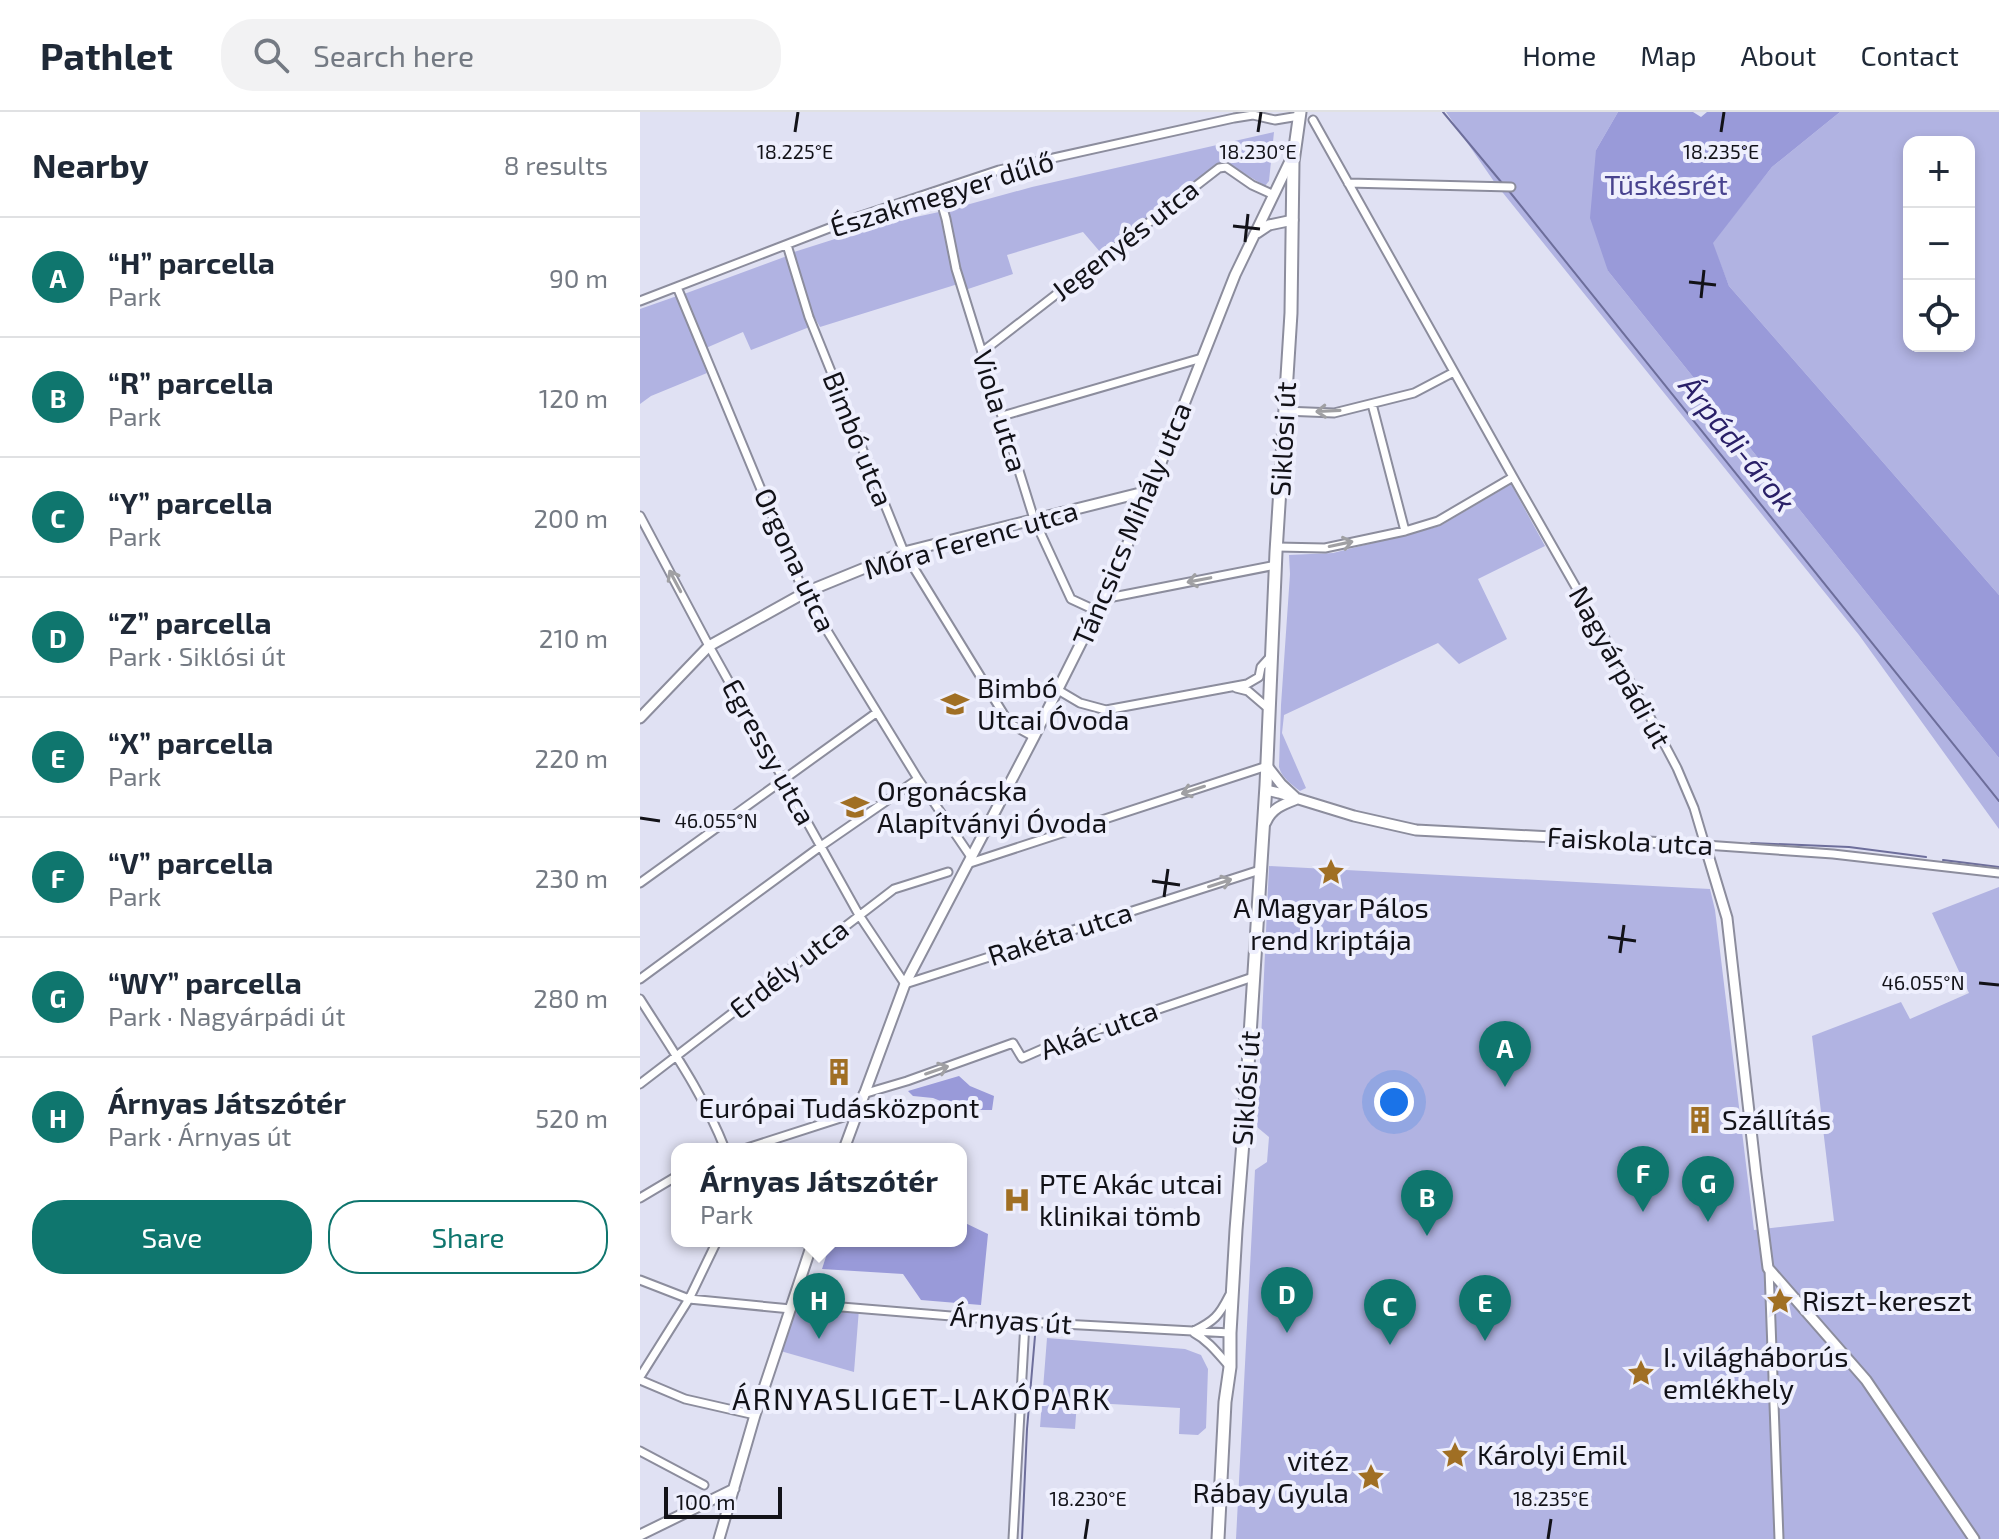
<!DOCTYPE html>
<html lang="en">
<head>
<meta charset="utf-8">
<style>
	body { margin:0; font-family:"Exo 2",sans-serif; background:#f2f2f3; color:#1f2937 }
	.controls { position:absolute; right:24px; top:24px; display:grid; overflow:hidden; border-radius:16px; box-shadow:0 4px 12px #0003 }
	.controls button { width:72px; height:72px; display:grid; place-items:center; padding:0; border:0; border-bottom:2px solid #e0e1e3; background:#fff; color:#1f2937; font:40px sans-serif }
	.scale { position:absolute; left:24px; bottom:20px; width:118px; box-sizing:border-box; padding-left:8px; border:4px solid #121218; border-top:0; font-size:22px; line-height:28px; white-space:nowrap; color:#121218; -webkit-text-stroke:6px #eeeffd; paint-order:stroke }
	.you { position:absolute; left:754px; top:990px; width:28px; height:28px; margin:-20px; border:6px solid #fff; border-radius:50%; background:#1a73e8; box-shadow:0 0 0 12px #1a73e833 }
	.badge { display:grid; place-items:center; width:52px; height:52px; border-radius:50%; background:#0f766e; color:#fff; font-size:26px; font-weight:700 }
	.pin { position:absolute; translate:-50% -66px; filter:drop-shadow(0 2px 4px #0008) }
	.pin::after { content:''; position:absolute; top:42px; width:28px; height:24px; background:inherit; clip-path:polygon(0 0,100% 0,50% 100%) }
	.popup { position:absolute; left:31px; top:1031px; width:296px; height:104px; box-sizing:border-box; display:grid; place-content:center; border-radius:16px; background:#fff; filter:drop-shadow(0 2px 6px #0005); font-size:26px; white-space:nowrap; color:#747a83 }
	.popup b { font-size:30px; color:#1f2937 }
	.popup::after { content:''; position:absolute; left:50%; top:100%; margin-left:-16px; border:16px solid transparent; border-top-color:#fff }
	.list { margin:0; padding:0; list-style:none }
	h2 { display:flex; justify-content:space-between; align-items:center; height:104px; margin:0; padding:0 32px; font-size:34px }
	h2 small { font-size:26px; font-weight:400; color:#747a83 }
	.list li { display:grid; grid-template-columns:52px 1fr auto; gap:24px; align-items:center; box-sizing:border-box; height:120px; padding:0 32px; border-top:2px solid #e0e1e3 }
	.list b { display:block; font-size:30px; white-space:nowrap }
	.list p { margin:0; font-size:26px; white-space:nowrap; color:#747a83 }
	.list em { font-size:26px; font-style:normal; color:#747a83 }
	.actions { display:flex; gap:16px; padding:24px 32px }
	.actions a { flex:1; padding:18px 0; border:2px solid #0f766e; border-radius:32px; text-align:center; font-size:28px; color:#0f766e }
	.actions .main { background:#0f766e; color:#fff }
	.icon { flex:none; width:44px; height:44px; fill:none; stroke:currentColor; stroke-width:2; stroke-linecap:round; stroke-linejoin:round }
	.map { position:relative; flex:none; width:1359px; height:1427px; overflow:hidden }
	header { display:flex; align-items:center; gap:48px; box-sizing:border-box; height:112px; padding:0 40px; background:#fff; border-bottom:2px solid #e0e1e3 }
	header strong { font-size:38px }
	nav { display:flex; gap:44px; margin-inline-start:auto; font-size:28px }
	.search { width:560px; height:72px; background:#f2f2f3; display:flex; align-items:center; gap:20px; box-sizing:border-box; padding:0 28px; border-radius:32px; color:#747a83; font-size:30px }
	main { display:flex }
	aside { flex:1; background:#fff }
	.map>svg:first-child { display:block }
	.green { fill:#b1b3e2; fill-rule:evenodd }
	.forest { fill:#999ad9 }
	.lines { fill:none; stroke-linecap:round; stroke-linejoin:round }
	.stream { stroke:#6d6e9b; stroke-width:2 }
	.minor-casing { stroke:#8c8d9d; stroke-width:11 }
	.tertiary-casing { stroke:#8c8d9d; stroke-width:13 }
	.primary-casing { stroke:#8c8d9d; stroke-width:15 }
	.minor { stroke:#fff; stroke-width:7 }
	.tertiary { stroke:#fff; stroke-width:9 }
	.primary { stroke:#fff; stroke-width:11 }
	.oneway { stroke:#a0a0a3 }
	.ticks { fill:none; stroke:#121218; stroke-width:3 }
	.labels { text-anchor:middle; stroke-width:8; stroke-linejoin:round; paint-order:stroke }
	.park-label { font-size:28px; fill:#48438e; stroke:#eeeffd }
	.street-label { font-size:28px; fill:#121218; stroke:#eeeffd }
	.poi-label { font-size:28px; fill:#121218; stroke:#eeeffd; text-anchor:start }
	.water-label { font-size:30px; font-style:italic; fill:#2a2068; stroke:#eeeffd }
	.neighbourhood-label { font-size:30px; letter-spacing:2px; fill:#121218; stroke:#eeeffd }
	.ticks-label { font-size:20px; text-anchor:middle; fill:#121218; stroke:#eeeffd; stroke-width:8; stroke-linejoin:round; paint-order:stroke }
</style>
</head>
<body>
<header>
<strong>Pathlet</strong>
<div class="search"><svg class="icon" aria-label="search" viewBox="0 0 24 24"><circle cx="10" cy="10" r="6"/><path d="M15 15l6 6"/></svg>Search here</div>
<nav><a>Home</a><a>Map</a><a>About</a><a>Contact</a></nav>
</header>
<main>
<aside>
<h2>Nearby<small>8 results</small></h2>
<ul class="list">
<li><span class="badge">A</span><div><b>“H” parcella</b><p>Park</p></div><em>90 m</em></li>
<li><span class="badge">B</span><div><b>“R” parcella</b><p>Park</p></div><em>120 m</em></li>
<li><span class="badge">C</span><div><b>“Y” parcella</b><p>Park</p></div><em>200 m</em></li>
<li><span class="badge">D</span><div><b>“Z” parcella</b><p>Park · Siklósi út</p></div><em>210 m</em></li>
<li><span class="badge">E</span><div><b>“X” parcella</b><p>Park</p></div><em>220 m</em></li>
<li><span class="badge">F</span><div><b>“V” parcella</b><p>Park</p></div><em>230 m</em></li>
<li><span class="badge">G</span><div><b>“WY” parcella</b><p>Park · Nagyárpádi út</p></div><em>280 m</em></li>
<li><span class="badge">H</span><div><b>Árnyas Játszótér</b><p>Park · Árnyas út</p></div><em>520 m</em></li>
</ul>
<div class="actions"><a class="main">Save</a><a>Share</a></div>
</aside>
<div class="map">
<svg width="1359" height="1427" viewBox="0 0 1359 1427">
	<rect width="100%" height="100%" fill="#e0e1f3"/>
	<path class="green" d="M806 0H978L956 38 968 159 1359 646V717L1219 523 855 71Z
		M1200 0H1359V483L1089 174 1072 131 1132 55ZM1269 30H1329V234H1269Z
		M634 20 629 69 625 74 584 49 571 57 461 141 443 120 367 143 373 162 325 178 308 98 392 75Z
		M299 100 318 172 180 215 172 201 154 140 239 113Z
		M147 144 172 214 111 238 103 220 66 236 44 182Z
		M37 184 67 261 11 284 0 292V197Z
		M871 372 905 434 838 467 867 527 819 552 798 531 644 603 642 621 666 676 660 679C651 672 642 666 639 655L641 593 650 462 649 443 693 441 800 414Z
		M629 754 1070 777 1075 798 1114 1118 1194 1109 1172 924 1261 890 1270 907 1329 881 1292 801 1359 775V1427H596L615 1058 627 1050 629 1025 617 1015Z
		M153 1191 219 1197 214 1260 137 1238Z
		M407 1226 545 1237 561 1243 568 1257 566 1316 558 1323 539 1322 540 1296 437 1290 435 1317 400 1315Z"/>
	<path class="forest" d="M978 0H1053L1061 5 1067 0H1200L1132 55 1073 131 1089 174 1359 483V646L968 159 950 106 956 38Z
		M319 964 330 974 354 984 352 998H323L293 986 273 984 268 979Z
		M321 1109 348 1122 341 1193 281 1188 263 1162 182 1157 191 1129H321Z"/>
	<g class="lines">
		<path class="stream" d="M803 0 862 71
			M869 79 1359 689
			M1111 731 1209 735 1286 745
			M1303 748 1359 755
			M382 1427 387 1317 395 1224"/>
		<g class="minor-casing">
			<path id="minor" d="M673 8 873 365 1010 605 1037 656 1054 696 1065 733 1193 742 1359 761
				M708 71 871 75
				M298 79 306 107 316 157 394 407 431 487 457 499
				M147 133 169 205 264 440 369 611 394 625
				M37 175 164 481 278 667 331 745
				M0 189 218 105 359 58 594 6 613 3 635 8 659 4
				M342 240 579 56 586 55 612 73 634 83
				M732 292 765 419
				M644 299 694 301 774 281 814 260
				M362 304 562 246
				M0 404 69 534 219 803 265 872 620 758
				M637 435 685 436 765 419 798 409 873 365
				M463 487 636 453
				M596 576 608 579 629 597
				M418 578 440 591 466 598 607 572 619 565 621 555 630 545
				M327 752 627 654
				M0 771 236 601
				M0 867 181 734 278 667
				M0 887C31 936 64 983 85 1037
				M0 972 254 777 308 760
				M223 982 267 969 373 931 382 946 407 935 613 865
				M104 1037 216 1001
				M0 1086 37 1064
				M1129 1157 1139 1427
				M0 1168 49 1187 151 1197
				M153 1191 385 1210 590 1221
				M554 1219C574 1209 579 1204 589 1184
				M554 1221C569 1229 579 1243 590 1255
				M0 1265 49 1187 77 1129
				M0 1268 45 1287 115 1303
				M0 1339 64 1373
				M373 1427 385 1210"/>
		</g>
		<g class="tertiary-casing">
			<path id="tertiary" d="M617 121 629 113 653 108
				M0 606 69 534 166 480 264 440 500 381 511 375
				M627 654 641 672 655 685
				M626 678 639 681 714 704 776 718 1065 733 1087 806 1116 1062 1128 1156 1226 1268 1334 1427
				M626 710C632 696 644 692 657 687
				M204 1037 265 872 394 625 463 487 500 404 595 163 651 47
				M0 1423 94 1377
				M79 1427 115 1303 173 1129"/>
		</g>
		<g class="primary-casing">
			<path id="primary" d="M578 1427 585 1290 590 1255V1221L596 1118 604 1017 626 673 636 440 651 201 653 50 660 0"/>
		</g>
		<use href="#minor" class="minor"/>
		<use href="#tertiary" class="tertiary"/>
		<use href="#primary" class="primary"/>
	</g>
	<defs><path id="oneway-shaft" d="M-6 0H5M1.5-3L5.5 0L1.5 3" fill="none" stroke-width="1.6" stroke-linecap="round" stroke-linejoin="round" transform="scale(2)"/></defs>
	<g class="oneway">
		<use href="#oneway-shaft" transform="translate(688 299) rotate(177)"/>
		<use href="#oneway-shaft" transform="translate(701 432) rotate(-12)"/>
		<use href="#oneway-shaft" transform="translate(559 468) rotate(169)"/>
		<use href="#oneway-shaft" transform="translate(35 469) rotate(-118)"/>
		<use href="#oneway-shaft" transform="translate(553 678) rotate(162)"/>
		<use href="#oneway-shaft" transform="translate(580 771) rotate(-18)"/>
		<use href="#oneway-shaft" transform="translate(297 958) rotate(-19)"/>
	</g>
	<path class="ticks" d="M155 20 158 0M618 20 621 0M1081 20 1084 0M593 114 620 117M605 130 608 102M1049 170 1076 173M1061 186 1064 158M0 706 20 709M512 769 540 773M524 785 528 757M968 825 996 829M980 841 984 813M1339 871 1359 873M445 1427 448 1407M908 1427 911 1407"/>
	<defs>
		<g id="school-bare" transform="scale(2.16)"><path d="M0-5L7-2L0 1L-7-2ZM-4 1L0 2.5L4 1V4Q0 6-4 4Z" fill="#a06f24" stroke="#eeeffd" stroke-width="2.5" paint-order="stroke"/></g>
		<g id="sight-bare" transform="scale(2.16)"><path d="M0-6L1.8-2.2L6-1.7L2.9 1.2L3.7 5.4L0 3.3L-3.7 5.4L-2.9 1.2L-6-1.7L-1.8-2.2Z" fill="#a06f24" stroke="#eeeffd" stroke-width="2.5" paint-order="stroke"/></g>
		<g id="building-bare" transform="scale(2.16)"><path d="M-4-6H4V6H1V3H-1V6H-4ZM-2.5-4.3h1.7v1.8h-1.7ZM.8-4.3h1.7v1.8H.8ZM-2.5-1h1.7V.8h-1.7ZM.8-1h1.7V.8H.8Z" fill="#a06f24" stroke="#eeeffd" stroke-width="2.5" paint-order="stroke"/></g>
		<g id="hospital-bare" transform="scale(2.16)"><path d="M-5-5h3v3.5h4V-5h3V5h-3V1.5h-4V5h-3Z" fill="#a06f24" stroke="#eeeffd" stroke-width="2.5" paint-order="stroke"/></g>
	</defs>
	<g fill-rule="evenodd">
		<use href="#school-bare" x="315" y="592"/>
		<use href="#school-bare" x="215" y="695"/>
		<use href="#sight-bare" x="691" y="760"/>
		<use href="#building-bare" x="199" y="960"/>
		<use href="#building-bare" x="1060" y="1008"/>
		<use href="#hospital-bare" x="377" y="1088"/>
		<use href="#sight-bare" x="1140" y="1189"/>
		<use href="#sight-bare" x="1001" y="1261"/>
		<use href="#sight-bare" x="815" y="1343"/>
		<use href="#sight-bare" x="731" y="1365"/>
	</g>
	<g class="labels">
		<g class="park-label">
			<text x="1026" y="83">Tüskésrét</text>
		</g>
		<g class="street-label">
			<text transform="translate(302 82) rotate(-17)" y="10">Északmegyer dűlő</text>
			<text transform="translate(485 128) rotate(-38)" y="10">Jegenyés utca</text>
			<text transform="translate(360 299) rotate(73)" y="10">Viola utca</text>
			<text transform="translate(218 327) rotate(68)" y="10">Bimbó utca</text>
			<text transform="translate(643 327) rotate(-87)" y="10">Siklósi út</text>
			<text transform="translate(492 412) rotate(-67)" y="10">Táncsics Mihály utca</text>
			<text transform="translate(331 428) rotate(-16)" y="10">Móra Ferenc utca</text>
			<text transform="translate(155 448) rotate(65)" y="10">Orgona utca</text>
			<text transform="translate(980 555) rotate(61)" y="10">Nagyárpádi út</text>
			<text transform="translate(129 640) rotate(61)" y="10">Egressy utca</text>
			<text transform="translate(990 729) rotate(3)" y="10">Faiskola utca</text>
			<text transform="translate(420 822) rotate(-18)" y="10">Rakéta utca</text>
			<text transform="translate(149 857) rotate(-38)" y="10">Erdély utca</text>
			<text transform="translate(459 918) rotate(-20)" y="10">Akác utca</text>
			<text transform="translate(606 976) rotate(-86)" y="10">Siklósi út</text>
			<text transform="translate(371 1208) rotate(4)" y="10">Árnyas út</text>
		</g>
		<g class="poi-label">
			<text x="337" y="586">Bimbó<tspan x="337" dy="32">Utcai Óvoda</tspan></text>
			<text x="237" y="689">Orgonácska<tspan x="237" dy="32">Alapítványi Óvoda</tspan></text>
			<text x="691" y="806" text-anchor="middle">A Magyar Pálos<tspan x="691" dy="32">rend kriptája</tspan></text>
			<text x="199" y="1006" text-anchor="middle">Európai Tudásközpont</text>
			<text x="1082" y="1018">Szállítás</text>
			<text x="399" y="1082">PTE Akác utcai<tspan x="399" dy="32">klinikai tömb</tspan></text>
			<text x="1162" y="1199">Riszt-kereszt</text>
			<text x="1023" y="1255">I. világháborús<tspan x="1023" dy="32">emlékhely</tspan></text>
			<text x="837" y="1353">Károlyi Emil</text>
			<text x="709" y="1359" text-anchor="end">vitéz<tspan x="709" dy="32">Rábay Gyula</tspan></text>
		</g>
		<g class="water-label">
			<text transform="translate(1097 332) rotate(51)" y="10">Árpádi-árok</text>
		</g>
		<g class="neighbourhood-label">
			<text x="282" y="1298">ÁRNYASLIGET-LAKÓPARK</text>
		</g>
	</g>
	<g class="ticks-label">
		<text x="155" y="47">18.225°E</text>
		<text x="618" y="47">18.230°E</text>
		<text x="1081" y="47">18.235°E</text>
		<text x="76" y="716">46.055°N</text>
		<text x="1283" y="878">46.055°N</text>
		<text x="448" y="1394">18.230°E</text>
		<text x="911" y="1394">18.235°E</text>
	</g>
</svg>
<div class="controls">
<button>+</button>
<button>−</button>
<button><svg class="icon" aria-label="locate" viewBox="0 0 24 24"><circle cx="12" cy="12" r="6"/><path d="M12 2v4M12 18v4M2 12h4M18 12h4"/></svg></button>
</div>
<div class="scale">100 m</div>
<div class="you"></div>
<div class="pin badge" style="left:865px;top:975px">A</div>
<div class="pin badge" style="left:787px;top:1124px">B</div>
<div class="pin badge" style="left:750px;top:1233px">C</div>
<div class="pin badge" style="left:647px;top:1221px">D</div>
<div class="pin badge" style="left:845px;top:1229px">E</div>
<div class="pin badge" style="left:1003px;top:1100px">F</div>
<div class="pin badge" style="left:1068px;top:1110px">G</div>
<div class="pin badge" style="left:179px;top:1227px">H</div>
<div class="popup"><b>Árnyas Játszótér</b>Park</div>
</div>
</main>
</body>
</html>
